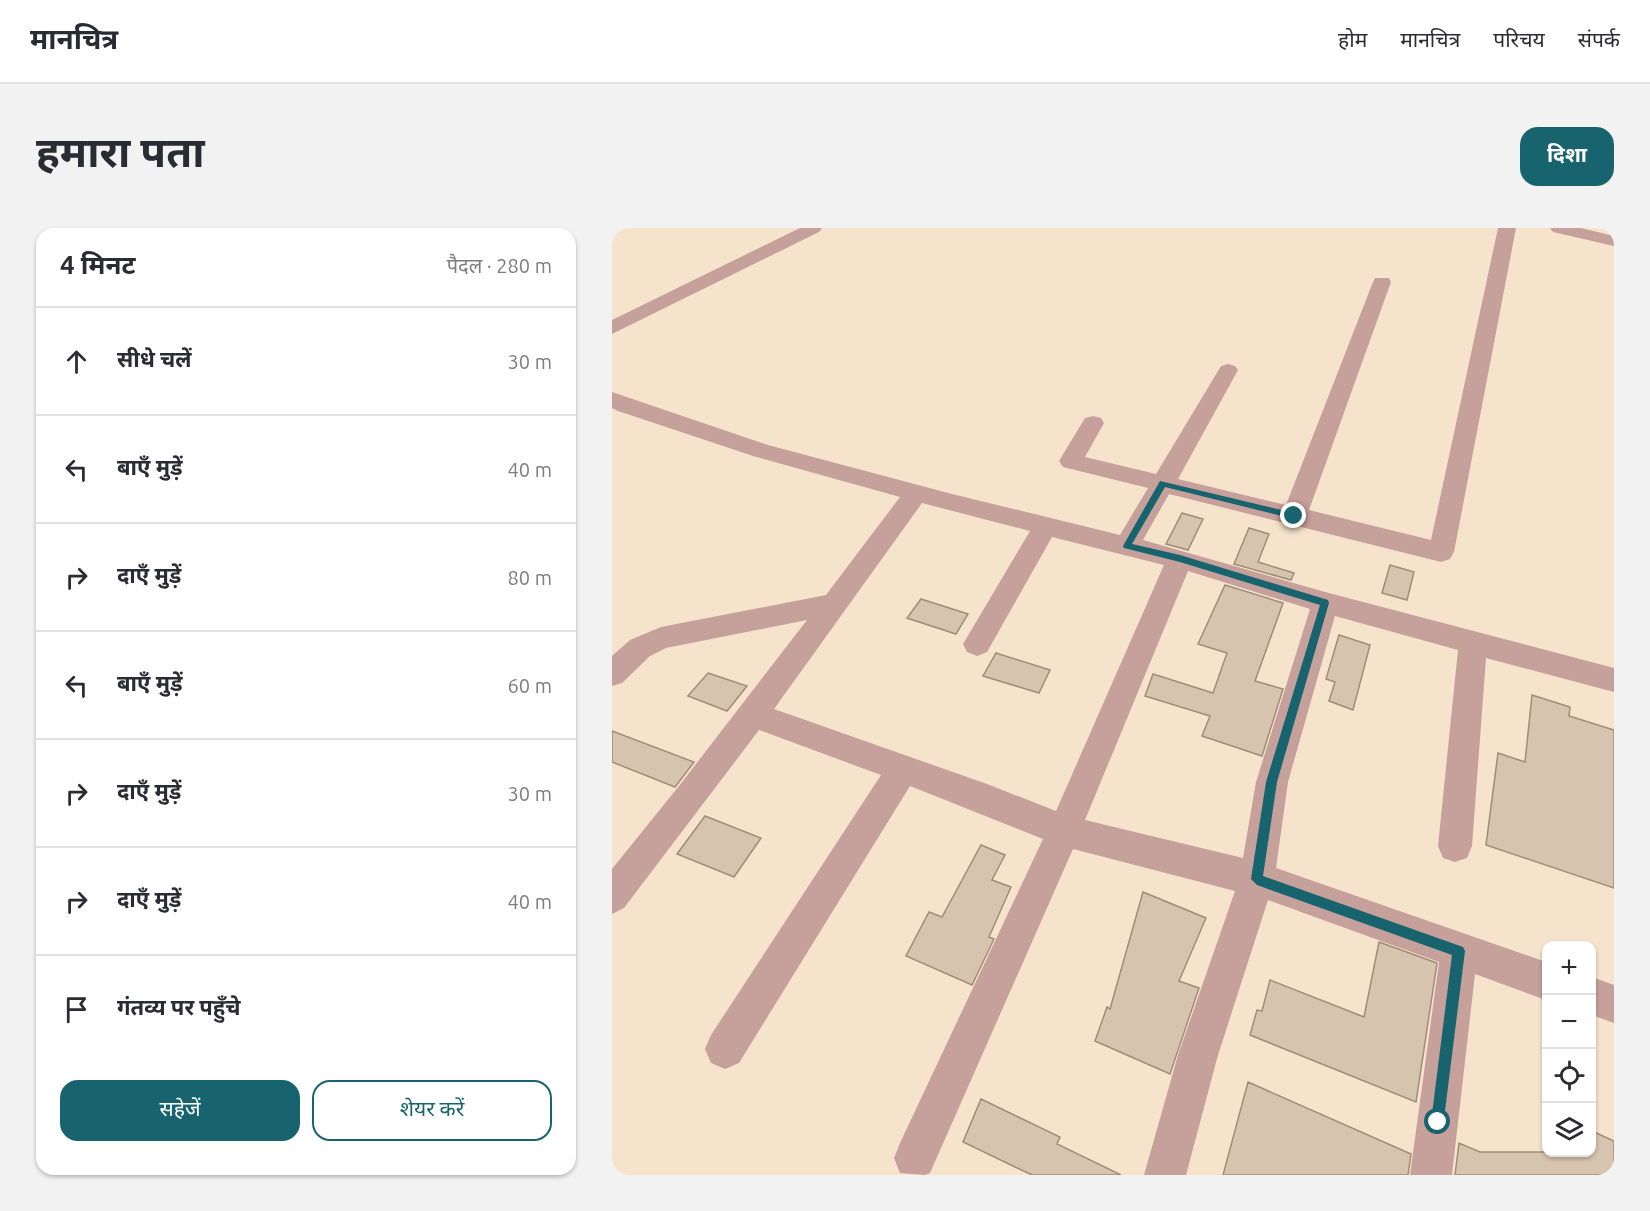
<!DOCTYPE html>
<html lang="hi">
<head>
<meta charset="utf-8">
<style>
	body { margin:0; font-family:Ubuntu,"Noto Sans Devanagari",sans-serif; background:#f2f2f3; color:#2b2b33 }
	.controls { position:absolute; right:18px; bottom:18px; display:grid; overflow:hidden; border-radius:12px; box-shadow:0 2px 4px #0004 }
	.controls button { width:54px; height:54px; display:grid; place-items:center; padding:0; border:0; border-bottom:2px solid #e1e1e2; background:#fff; color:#2b2b33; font:30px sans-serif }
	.stop { position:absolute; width:18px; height:18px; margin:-14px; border:4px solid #18646e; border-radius:50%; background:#fff }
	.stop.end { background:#18646e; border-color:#fff; box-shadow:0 2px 6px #0008 }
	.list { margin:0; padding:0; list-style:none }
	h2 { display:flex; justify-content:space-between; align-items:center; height:78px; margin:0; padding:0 24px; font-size:26px }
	h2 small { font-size:20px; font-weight:400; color:#7c7c81 }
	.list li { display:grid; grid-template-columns:39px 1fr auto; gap:18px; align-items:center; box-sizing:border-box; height:108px; padding:0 24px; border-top:2px solid #e1e1e2 }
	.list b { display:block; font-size:22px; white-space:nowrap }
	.list em { font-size:20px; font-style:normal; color:#7c7c81 }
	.actions { display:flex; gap:12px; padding:18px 24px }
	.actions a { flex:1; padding:14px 0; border:2px solid #18646e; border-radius:18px; text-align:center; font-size:21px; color:#18646e }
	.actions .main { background:#18646e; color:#fff }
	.icon { flex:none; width:33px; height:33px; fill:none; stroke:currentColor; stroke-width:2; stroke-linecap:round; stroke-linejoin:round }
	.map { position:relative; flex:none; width:1002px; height:947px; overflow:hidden; border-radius:18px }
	header { display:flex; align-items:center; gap:36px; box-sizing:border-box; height:84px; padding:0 30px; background:#fff; border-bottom:2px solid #e1e1e2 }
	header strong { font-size:28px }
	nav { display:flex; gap:33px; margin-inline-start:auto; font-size:21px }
	.intro { display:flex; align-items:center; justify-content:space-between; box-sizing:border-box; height:144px; padding:0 36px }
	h1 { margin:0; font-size:42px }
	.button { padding:15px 27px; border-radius:18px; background:#18646e; color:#fff; font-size:21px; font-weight:700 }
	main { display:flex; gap:36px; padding:0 36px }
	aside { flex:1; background:#fff; border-radius:18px; box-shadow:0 2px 4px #0004 }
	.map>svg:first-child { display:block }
	.building { fill:#d7c4ae; stroke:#9f8d78; stroke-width:1.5 }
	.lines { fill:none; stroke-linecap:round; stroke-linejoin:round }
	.street { fill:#c6a09b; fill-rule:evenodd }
	.route { fill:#18646e }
</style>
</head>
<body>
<header>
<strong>मानचित्र</strong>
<nav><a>होम</a><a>मानचित्र</a><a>परिचय</a><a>संपर्क</a></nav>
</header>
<div class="intro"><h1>हमारा पता</h1><a class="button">दिशा</a></div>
<main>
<aside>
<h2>4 मिनट<small>पैदल · 280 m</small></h2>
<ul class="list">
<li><svg class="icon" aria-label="ahead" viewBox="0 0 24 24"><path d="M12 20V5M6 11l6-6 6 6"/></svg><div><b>सीधे चलें</b></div><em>30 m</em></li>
<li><svg class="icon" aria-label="left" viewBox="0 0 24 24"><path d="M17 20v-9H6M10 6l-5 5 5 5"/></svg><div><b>बाएँ मुड़ें</b></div><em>40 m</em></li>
<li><svg class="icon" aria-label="right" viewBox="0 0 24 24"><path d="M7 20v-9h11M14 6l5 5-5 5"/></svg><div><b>दाएँ मुड़ें</b></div><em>80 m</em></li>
<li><svg class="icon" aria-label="left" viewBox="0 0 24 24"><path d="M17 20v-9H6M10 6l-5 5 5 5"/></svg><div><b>बाएँ मुड़ें</b></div><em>60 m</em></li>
<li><svg class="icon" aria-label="right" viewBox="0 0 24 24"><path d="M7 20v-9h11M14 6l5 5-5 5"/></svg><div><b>दाएँ मुड़ें</b></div><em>30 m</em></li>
<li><svg class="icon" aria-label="right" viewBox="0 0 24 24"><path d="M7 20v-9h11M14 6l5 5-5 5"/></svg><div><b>दाएँ मुड़ें</b></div><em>40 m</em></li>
<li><svg class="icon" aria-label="arrive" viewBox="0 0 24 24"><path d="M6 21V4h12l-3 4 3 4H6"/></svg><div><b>गंतव्य पर पहुँचे</b></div></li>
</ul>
<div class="actions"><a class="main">सहेजें</a><a>शेयर करें</a></div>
</aside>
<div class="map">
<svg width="1002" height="947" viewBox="0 0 1002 947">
	<rect width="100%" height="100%" fill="#f6e3cc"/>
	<path class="building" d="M570 285 591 291 576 322 554 316Z
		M637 300 657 306 646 334 682 345 679 352 622 336Z
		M778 337 802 344 795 372 770 365Z
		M613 357 671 375 643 453 671 461 650 528 590 508 598 488 533 468 541 446 601 465 615 425 586 416Z
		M309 371 356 386 344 406 295 390Z
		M727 407 758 417 741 482 717 473 723 454 714 451Z
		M384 425 438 442 427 465 371 448Z
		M96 445 135 458 115 483 76 468Z
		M920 467 958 479 957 488 1002 502V660L874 617 886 525 913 534Z
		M0 503 82 534 63 559 0 534Z
		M93 588 149 610 122 649 65 626Z
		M369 617 393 627 380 652 399 659 377 709 382 711 360 757 294 728 317 684 330 689Z
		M531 664 594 690 567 753 587 760 558 846 483 813 495 779 498 781Z
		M767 714 825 735 804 874 638 807 645 782 650 783 658 752 752 789Z
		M636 854 799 926 796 947H611Z
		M369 871 448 909 445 916 509 947H420L351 914Z
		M980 903 1002 913V947H843L847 915 868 924H980Z"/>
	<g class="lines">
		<path class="street" d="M188 0H210L207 4 0 106V92Z
			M886 0H904L842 324 838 331 829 334 557 266 531 312 713 364 1002 440V464L874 430 860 618 855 630 843 634 831 630 826 618 846 422 723 388 676 554 664 640 934 734V772L863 746 840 947H798L827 734 656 672 606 827 574 947H532L566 827 623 663 461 621 318 945 313 947 288 945 282 930 288 915 431 611 298 558 127 835 113 841 99 835 93 821 99 807 269 547 147 502 12 680 0 686V641L67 558 195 392 54 420 38 428 10 455 0 458V428L18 412 49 399 214 367 288 269 141 228 6 183 0 180V164L156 217 340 266 508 307 536 260 451 239 447 233 473 190 481 188 489 190 492 195 473 229 544 246 609 138 616 136 623 138 626 142 566 251 674 277 761 54 763 50H777L779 54 697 282 819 312ZM310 275 418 303 351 416 355 424 365 428 375 424 440 309 552 337 444 583 375 556 162 481ZM576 343 698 381 644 554 631 630 473 592Z
			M938 0H969L1002 8V18L941 4Z
			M980 749 1002 757V795L980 787Z"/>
	</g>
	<path class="route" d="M548 253 682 285 686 288 682 291 553 259 520 316 568 327 716 372 717 375 665 554 651 648 851 719 853 723 831 899 826 901 821 899 819 894 840 727 645 657 639 651 654 554 708 377 568 334 512 320 511 318Z"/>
</svg>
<div class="controls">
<button>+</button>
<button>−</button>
<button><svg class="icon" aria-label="locate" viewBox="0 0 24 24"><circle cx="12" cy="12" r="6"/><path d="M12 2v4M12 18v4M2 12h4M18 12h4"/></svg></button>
<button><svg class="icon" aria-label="layers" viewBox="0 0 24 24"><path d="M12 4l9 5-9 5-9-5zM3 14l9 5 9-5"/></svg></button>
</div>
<div class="stop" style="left:826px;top:894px"></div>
<div class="stop end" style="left:682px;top:288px"></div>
</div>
</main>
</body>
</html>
